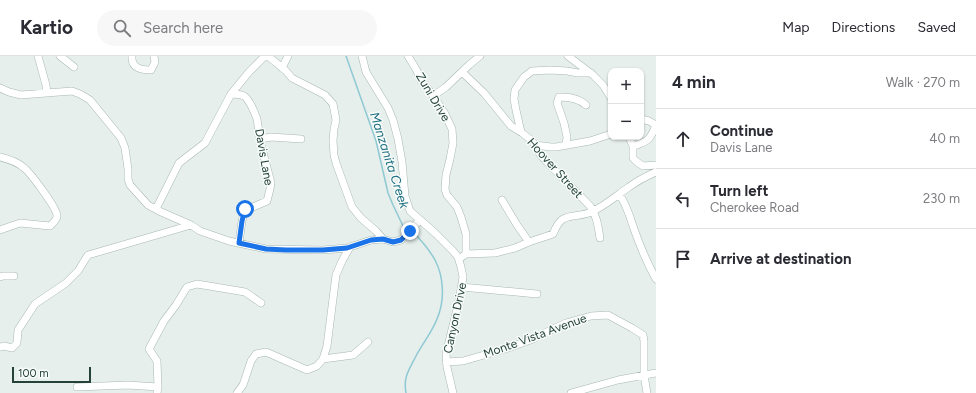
<!DOCTYPE html>
<html lang="en">
<head>
<meta charset="utf-8">
<style>
	body { margin:0; font-family:Figtree,sans-serif; background:#f7f7f7; color:#2b2b33 }
	.controls { position:absolute; right:12px; top:12px; display:grid; overflow:hidden; border-radius:8px; box-shadow:0 1px 3px #0004 }
	.controls button { width:36px; height:36px; display:grid; place-items:center; padding:0; border:0; border-bottom:1px solid #e1e1e2; background:#fff; color:#2b2b33; font:20px sans-serif }
	.scale { position:absolute; left:12px; bottom:10px; width:79px; box-sizing:border-box; padding-left:4px; border:2px solid #24423a; border-top:0; font-size:11px; line-height:14px; white-space:nowrap; color:#24423a; -webkit-text-stroke:3px #f7fbf9; paint-order:stroke }
	.stop { position:absolute; width:12px; height:12px; margin:-9px; border:3px solid #1a73e8; border-radius:50%; background:#fff }
	.stop.end { background:#1a73e8; border-color:#fff; box-shadow:0 1px 4px #0008 }
	.list { margin:0; padding:0; list-style:none }
	h2 { display:flex; justify-content:space-between; align-items:center; height:52px; margin:0; padding:0 16px; font-size:17px }
	h2 small { font-size:13px; font-weight:400; color:#7c7c81 }
	.list li { display:grid; grid-template-columns:26px 1fr auto; gap:12px; align-items:center; box-sizing:border-box; height:60px; padding:0 16px; border-top:1px solid #e1e1e2 }
	.list b { display:block; font-size:15px; white-space:nowrap }
	.list p { margin:0; font-size:13px; white-space:nowrap; color:#7c7c81 }
	.list em { font-size:13px; font-style:normal; color:#7c7c81 }
	.icon { flex:none; width:22px; height:22px; fill:none; stroke:currentColor; stroke-width:2; stroke-linecap:round; stroke-linejoin:round }
	.map { position:relative; flex:none; width:656px; height:337px; overflow:hidden }
	header { display:flex; align-items:center; gap:24px; box-sizing:border-box; height:56px; padding:0 20px; background:#fff; border-bottom:1px solid #e1e1e2 }
	header strong { font-size:19px }
	nav { display:flex; gap:22px; margin-inline-start:auto; font-size:14px }
	.search { width:280px; height:36px; background:#f7f7f7; display:flex; align-items:center; gap:10px; box-sizing:border-box; padding:0 14px; border-radius:22px; color:#7c7c81; font-size:15px }
	main { display:flex }
	aside { flex:1; background:#fff }
	.map>svg:first-child { display:block }
	.lines { fill:none; stroke-linecap:round; stroke-linejoin:round }
	.stream { stroke:#8ec9d4; stroke-width:1.5 }
	.minor-casing { stroke:#a8b8b2; stroke-width:8 }
	.minor { stroke:#fff; stroke-width:7 }
	.route { stroke:#1a73e8; stroke-width:5 }
	.labels { text-anchor:middle; stroke-width:3; stroke-linejoin:round; paint-order:stroke }
	.street-label { font-size:12px; fill:#24423a; stroke:#f7fbf9 }
	.water-label { font-size:13px; font-style:italic; fill:#1c6f80; stroke:#f7fbf9 }
</style>
</head>
<body>
<header>
<strong>Kartio</strong>
<div class="search"><svg class="icon" aria-label="search" viewBox="0 0 24 24"><circle cx="10" cy="10" r="6"/><path d="M15 15l6 6"/></svg>Search here</div>
<nav><a>Map</a><a>Directions</a><a>Saved</a></nav>
</header>
<main>
<div class="map">
<svg width="656" height="337" viewBox="0 0 656 337">
	<rect width="100%" height="100%" fill="#e6efeb"/>
	<g class="lines">
		<path class="stream" d="M346 0 376 85 388 137 393 149 403 170 409 173
			M406 337C403 321 409 314 416 300 423 287 432 276 437 263 445 245 444 221 435 204 429 193 420 183 412 175"/>
		<g class="minor-casing">
			<path id="minor" d="M38 0 46 29 47 36
				M60 0 74 11
				M132 0C131 12 141 14 151 14L155 6 154 0
				M268 0 286 15 292 22 325 39 333 48 336 64 334 73 333 85 334 99 336 107 352 151 361 162 376 175 383 183
				M362 0 366 16 388 52 393 64 398 83 402 106 405 140 410 155 435 177 453 195 458 201 461 211 463 221 459 245 446 298 447 311 453 337
				M408 0 416 13 421 24 432 38 445 58 452 73 453 87 450 103 446 119 445 133 447 139 457 151 461 161 466 178V198
				M568 0 593 19 603 29 611 42
				M282 12 288 0
				M462 16 484 37 511 70 521 76 531 84 535 89 540 98 547 106 590 150C597 160 598 170 600 182
				M0 32 9 36 21 39 72 35 80 38 90 44 121 82 125 92 128 113V123L130 129 148 149 159 155 191 169 200 175 229 185 266 193 323 194 347 192 371 184 383 183 393 186 401 184 420 164
				M231 38C235 38 240 38 244 40 249 43 255 57 257 63L261 89 271 127 270 133 267 145 253 151 245 153 242 165 239 187
				M433 40 446 31 469 9 480 0
				M641 63 649 65 656 69
				M521 76 516 54 514 43 515 34 524 21 532 15 550 14 567 15 578 17H591
				M629 81 633 90V102L637 106 643 110 656 109
				M260 83 271 81 301 83
				M535 89 551 91H556L590 85 611 78
				M566 89 567 81 564 67 557 47 559 41C569 41 578 42 586 49
				M633 90C648 86 650 84 656 69
				M0 101C8 103 17 106 23 111 30 116 57 152 57 160 57 164 53 167 50 170L20 167 0 174
				M619 138C627 149 630 161 634 173 640 190 647 207 656 223
				M502 144 517 169 529 186
				M156 153 179 107 205 87 231 38 249 16 265 0
				M459 203 466 198 495 197 515 192 529 186 553 178C555 173 558 166 563 163 572 158 583 161 593 155 606 149 617 139 629 131 637 125 647 120 656 116
				M0 221 3 220H14
				M461 231 537 238
				M0 291 4 290 12 292 17 287 18 274 35 248 66 227 78 215 88 199 191 169
				M323 303 353 299 368 286
				M446 306 463 305 505 293 533 283 551 274 566 267 591 260 608 259 632 272 643 279 644 285V319L647 337
				M77 331 128 329 158 331
				M157 337 158 331 157 305 149 293 164 265 176 249 187 231 197 228 245 236 261 247
				M237 337 243 329 251 305 256 298 266 296 307 314 317 310 323 303 327 290 336 219 342 205 350 191
				M571 337 618 324 656 317"/>
		</g>
		<use href="#minor" class="minor"/>
	</g>
	<g class="lines">
		<path class="route" d="M245 153 242 165 239 187 266 193 286 194H323L347 192 371 184 383 183 393 186 401 184 410 175"/>
	</g>
	<g class="labels">
		<g class="street-label">
			<text transform="translate(433 41) rotate(59)" y="4">Zuni Drive</text>
			<text transform="translate(264 101) rotate(80)" y="4">Davis Lane</text>
			<text transform="translate(555 112) rotate(48)" y="4">Hoover Street</text>
			<text transform="translate(455 262) rotate(-78)" y="4">Canyon Drive</text>
			<text transform="translate(535 280) rotate(-20)" y="4">Monte Vista Avenue</text>
		</g>
		<g class="water-label">
			<text transform="translate(390 104) rotate(72)" y="5">Manzanita Creek</text>
		</g>
	</g>
</svg>
<div class="controls">
<button>+</button>
<button>−</button>
</div>
<div class="scale">100 m</div>
<div class="stop" style="left:245px;top:153px"></div>
<div class="stop end" style="left:410px;top:175px"></div>
</div>
<aside>
<h2>4 min<small>Walk · 270 m</small></h2>
<ul class="list">
<li><svg class="icon" aria-label="ahead" viewBox="0 0 24 24"><path d="M12 20V5M6 11l6-6 6 6"/></svg><div><b>Continue</b><p>Davis Lane</p></div><em>40 m</em></li>
<li><svg class="icon" aria-label="left" viewBox="0 0 24 24"><path d="M17 20v-9H6M10 6l-5 5 5 5"/></svg><div><b>Turn left</b><p>Cherokee Road</p></div><em>230 m</em></li>
<li><svg class="icon" aria-label="arrive" viewBox="0 0 24 24"><path d="M6 21V4h12l-3 4 3 4H6"/></svg><div><b>Arrive at destination</b></div></li>
</ul>
</aside>
</main>
</body>
</html>
